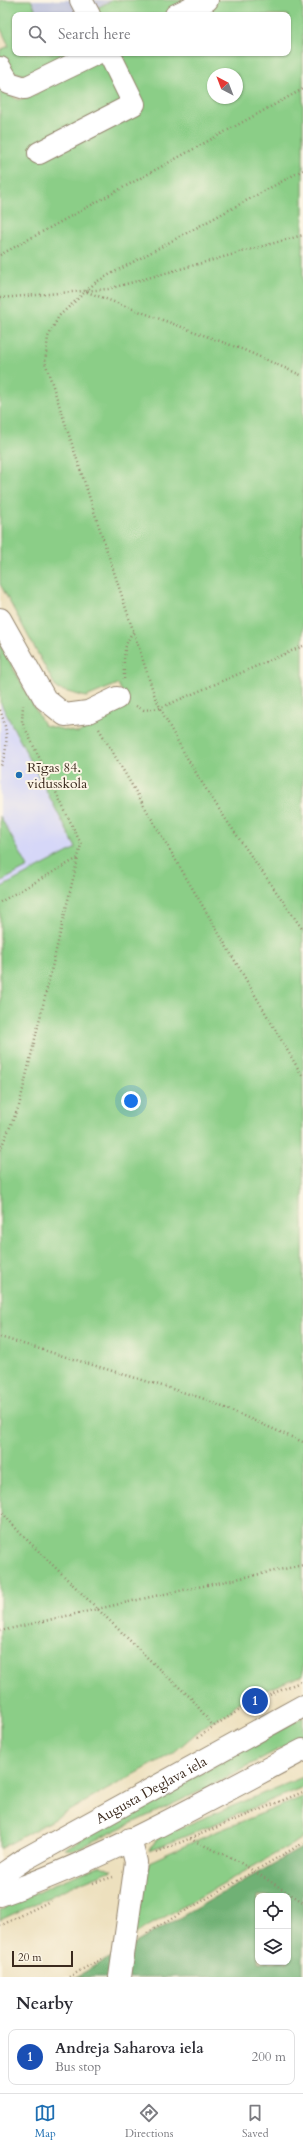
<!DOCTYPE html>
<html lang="en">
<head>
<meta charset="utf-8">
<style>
	body { margin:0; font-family:Cardo,serif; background:#f7f7f7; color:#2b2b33 }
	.controls { position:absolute; right:12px; bottom:12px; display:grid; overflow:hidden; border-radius:8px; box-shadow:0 1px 3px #0004 }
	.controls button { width:36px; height:36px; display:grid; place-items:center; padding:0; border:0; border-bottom:1px solid #e1e1e2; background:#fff; color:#2b2b33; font:20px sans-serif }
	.compass { position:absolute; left:207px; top:68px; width:36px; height:36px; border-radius:50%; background:#fff; box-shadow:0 1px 3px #0004; rotate:318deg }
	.scale { position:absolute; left:12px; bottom:10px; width:61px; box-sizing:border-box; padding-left:4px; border:2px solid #3b2a1e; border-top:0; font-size:11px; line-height:14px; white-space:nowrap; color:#3b2a1e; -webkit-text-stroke:3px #fcf5e5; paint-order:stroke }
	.you { position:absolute; left:131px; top:1101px; width:14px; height:14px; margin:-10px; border:3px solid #fff; border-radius:50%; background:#1a73e8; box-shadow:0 0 0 6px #1a73e833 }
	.badge { display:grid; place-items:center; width:26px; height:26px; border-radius:50%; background:#1f6fb2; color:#fff; font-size:13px; font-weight:700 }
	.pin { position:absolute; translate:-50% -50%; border:2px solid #fff; box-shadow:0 1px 4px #0006 }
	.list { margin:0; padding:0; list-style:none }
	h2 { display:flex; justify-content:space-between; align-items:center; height:52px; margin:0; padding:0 16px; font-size:17px }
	h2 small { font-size:13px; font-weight:400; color:#7c7c81 }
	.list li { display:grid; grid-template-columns:26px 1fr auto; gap:12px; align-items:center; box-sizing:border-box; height:56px; margin:0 8px 8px; padding:0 8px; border:1px solid #e1e1e2; border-radius:8px }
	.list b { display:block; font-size:15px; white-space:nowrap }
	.list p { margin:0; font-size:13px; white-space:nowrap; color:#7c7c81 }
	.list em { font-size:13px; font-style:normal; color:#7c7c81 }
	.icon { flex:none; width:22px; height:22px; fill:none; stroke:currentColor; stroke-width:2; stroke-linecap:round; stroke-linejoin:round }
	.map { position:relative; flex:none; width:303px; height:1977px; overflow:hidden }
	.search { position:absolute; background:#fff; box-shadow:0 1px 3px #0004; left:12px; right:12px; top:12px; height:44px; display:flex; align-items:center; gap:10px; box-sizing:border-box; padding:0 14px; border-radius:8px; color:#7c7c81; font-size:15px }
	.sheet { height:116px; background:#fff }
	nav { display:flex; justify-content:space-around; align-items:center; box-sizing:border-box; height:56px; border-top:1px solid #e1e1e2; background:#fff; font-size:11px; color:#7c7c81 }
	nav a { display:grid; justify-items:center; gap:2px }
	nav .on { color:#1f6fb2 }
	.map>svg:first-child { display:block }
	.built { fill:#d6d7f8 }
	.industrial { fill:#bec2dd }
	.green { fill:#8bce87; stroke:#637c52; fill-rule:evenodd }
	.forest { fill:#70b174; stroke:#566e49; fill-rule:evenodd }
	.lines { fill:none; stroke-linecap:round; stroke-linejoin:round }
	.minor-casing { stroke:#94856e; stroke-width:24 }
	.major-casing { stroke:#94856e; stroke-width:24 }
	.path { stroke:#94856e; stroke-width:2.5; stroke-dasharray:1 3; stroke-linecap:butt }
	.minor { stroke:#fff; stroke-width:22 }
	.major { stroke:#fff; stroke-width:22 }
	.poi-dot { fill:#1f6fb2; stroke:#fcf5e5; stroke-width:1.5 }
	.labels { text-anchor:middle; stroke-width:4; stroke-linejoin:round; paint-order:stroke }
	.poi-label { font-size:14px; fill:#3b2a1e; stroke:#fcf5e5; text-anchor:start }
	.street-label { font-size:14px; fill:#3b2a1e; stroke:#fcf5e5 }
</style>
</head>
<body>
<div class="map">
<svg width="303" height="1977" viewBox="0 0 303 1977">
	<rect width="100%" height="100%" fill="#fcf5e5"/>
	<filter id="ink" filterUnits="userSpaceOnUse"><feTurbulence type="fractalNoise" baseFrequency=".025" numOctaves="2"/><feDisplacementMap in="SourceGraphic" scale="8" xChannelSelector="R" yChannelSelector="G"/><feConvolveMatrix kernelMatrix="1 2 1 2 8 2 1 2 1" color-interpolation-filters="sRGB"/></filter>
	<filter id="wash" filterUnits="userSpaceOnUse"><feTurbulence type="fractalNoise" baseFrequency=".012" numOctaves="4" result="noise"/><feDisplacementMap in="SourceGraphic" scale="16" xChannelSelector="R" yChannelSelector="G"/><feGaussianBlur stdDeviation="0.9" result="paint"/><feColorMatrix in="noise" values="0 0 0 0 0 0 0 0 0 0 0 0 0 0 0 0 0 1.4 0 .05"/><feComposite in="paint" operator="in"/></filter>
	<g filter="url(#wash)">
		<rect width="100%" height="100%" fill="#ede0be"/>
		<path class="built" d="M0 702 76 849 0 888Z"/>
		<path class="industrial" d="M31 0H113L83 15H38Z"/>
		<path class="green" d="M0 0H31L38 15H15V53H77C63 60 36 79 20 74 12 72 6 65 0 60V50L9 46 0 27Z
			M113 0H303V1675L251 1696 236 1704 229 1713 209 1722 173 1753 0 1849V888L76 848 0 702V644L44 725 78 733 129 705 118 684 86 697 57 689 0 584V89L18 100 36 94 87 53H288V15H83ZM213 74H237V98H213Z
			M0 816 28 867 0 882Z
			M303 1717V1736L205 1789 74 1850 64 1849Z
			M303 1777V1787L150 1851 155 1841 165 1834Z
			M303 1797V1838L133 1935 149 1862 213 1833Z
			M101 1865 112 1870 77 1884 0 1920V1910L64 1880Z"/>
		<path class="forest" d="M303 1847V1977H76ZM258 1896H288V1962H258Z"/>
	</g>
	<g filter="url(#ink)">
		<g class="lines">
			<g class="minor-casing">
				<path id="minor" d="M81 0 89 15
					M176 15 207 0
					M0 68 9 83 25 88 97 53
					M39 153 134 104 109 53
					M0 619 45 699 65 715 88 712 117 698
					M120 1977 136 1862 130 1839"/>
			</g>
			<g class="major-casing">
				<g id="major">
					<path id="s1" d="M0 1876 25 1859 303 1706"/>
					<path d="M0 1895C105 1859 204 1802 303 1750"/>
				</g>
			</g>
			<path class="path" d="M303 170 96 282 59 316 48 337 45 362 154 694C192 779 251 854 303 930
				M0 255 303 89
				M87 292 244 350 303 376
				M0 298 108 289 303 235
				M124 679C124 662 122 646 133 632
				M136 706 144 710 160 708 303 646
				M0 710C8 730 9 748 0 768
				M99 729 303 1077
				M0 902 78 858 81 844 22 722 23 705
				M0 1150 19 1106 78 858
				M0 1337 202 1398 303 1442
				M0 1510 20 1533 158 1668 191 1698 213 1726
				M0 1631 155 1596 303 1565
				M198 1738C229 1713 267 1695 303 1681
				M190 1839 236 1860 303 1902
				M157 1852 303 1792
				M93 1883 113 1877
				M0 1926 52 1900
				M147 1933 303 1843
				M69 1977 101 1959"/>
			<use href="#minor" class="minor"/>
			<use href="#major" class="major"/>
		</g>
	</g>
	<circle class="poi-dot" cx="19" cy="775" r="4"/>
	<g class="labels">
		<g class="poi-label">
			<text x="27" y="772">Rīgas 84.<tspan x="27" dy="16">vidusskola</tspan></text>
		</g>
		<g class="street-label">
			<text dy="5" stroke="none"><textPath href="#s1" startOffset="174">Augusta Deglava iela</textPath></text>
		</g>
	</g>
</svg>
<div class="controls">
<button><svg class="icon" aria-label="locate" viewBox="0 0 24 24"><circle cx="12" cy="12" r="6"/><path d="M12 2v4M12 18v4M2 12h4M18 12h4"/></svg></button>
<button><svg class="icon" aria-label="layers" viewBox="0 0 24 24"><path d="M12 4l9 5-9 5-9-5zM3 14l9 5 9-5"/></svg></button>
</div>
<svg class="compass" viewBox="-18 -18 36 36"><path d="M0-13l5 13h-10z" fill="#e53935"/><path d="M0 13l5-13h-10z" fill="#7c7c81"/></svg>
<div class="scale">20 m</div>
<div class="you"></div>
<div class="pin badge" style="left:255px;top:1701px;background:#1a4fb4">1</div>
<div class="search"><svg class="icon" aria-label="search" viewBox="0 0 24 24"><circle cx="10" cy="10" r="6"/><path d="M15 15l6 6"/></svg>Search here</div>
</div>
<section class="sheet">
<h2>Nearby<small></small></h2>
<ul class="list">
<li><span class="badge" style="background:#1a4fb4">1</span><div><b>Andreja Saharova iela</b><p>Bus stop</p></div><em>200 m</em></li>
</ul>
</section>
<nav>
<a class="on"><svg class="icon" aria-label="map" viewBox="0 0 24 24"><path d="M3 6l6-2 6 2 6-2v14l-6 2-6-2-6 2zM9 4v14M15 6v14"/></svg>Map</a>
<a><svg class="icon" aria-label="directions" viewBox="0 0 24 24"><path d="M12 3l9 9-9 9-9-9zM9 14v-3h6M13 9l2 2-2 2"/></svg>Directions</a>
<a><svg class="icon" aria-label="saved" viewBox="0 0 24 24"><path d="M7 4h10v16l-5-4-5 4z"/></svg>Saved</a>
</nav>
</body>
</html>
